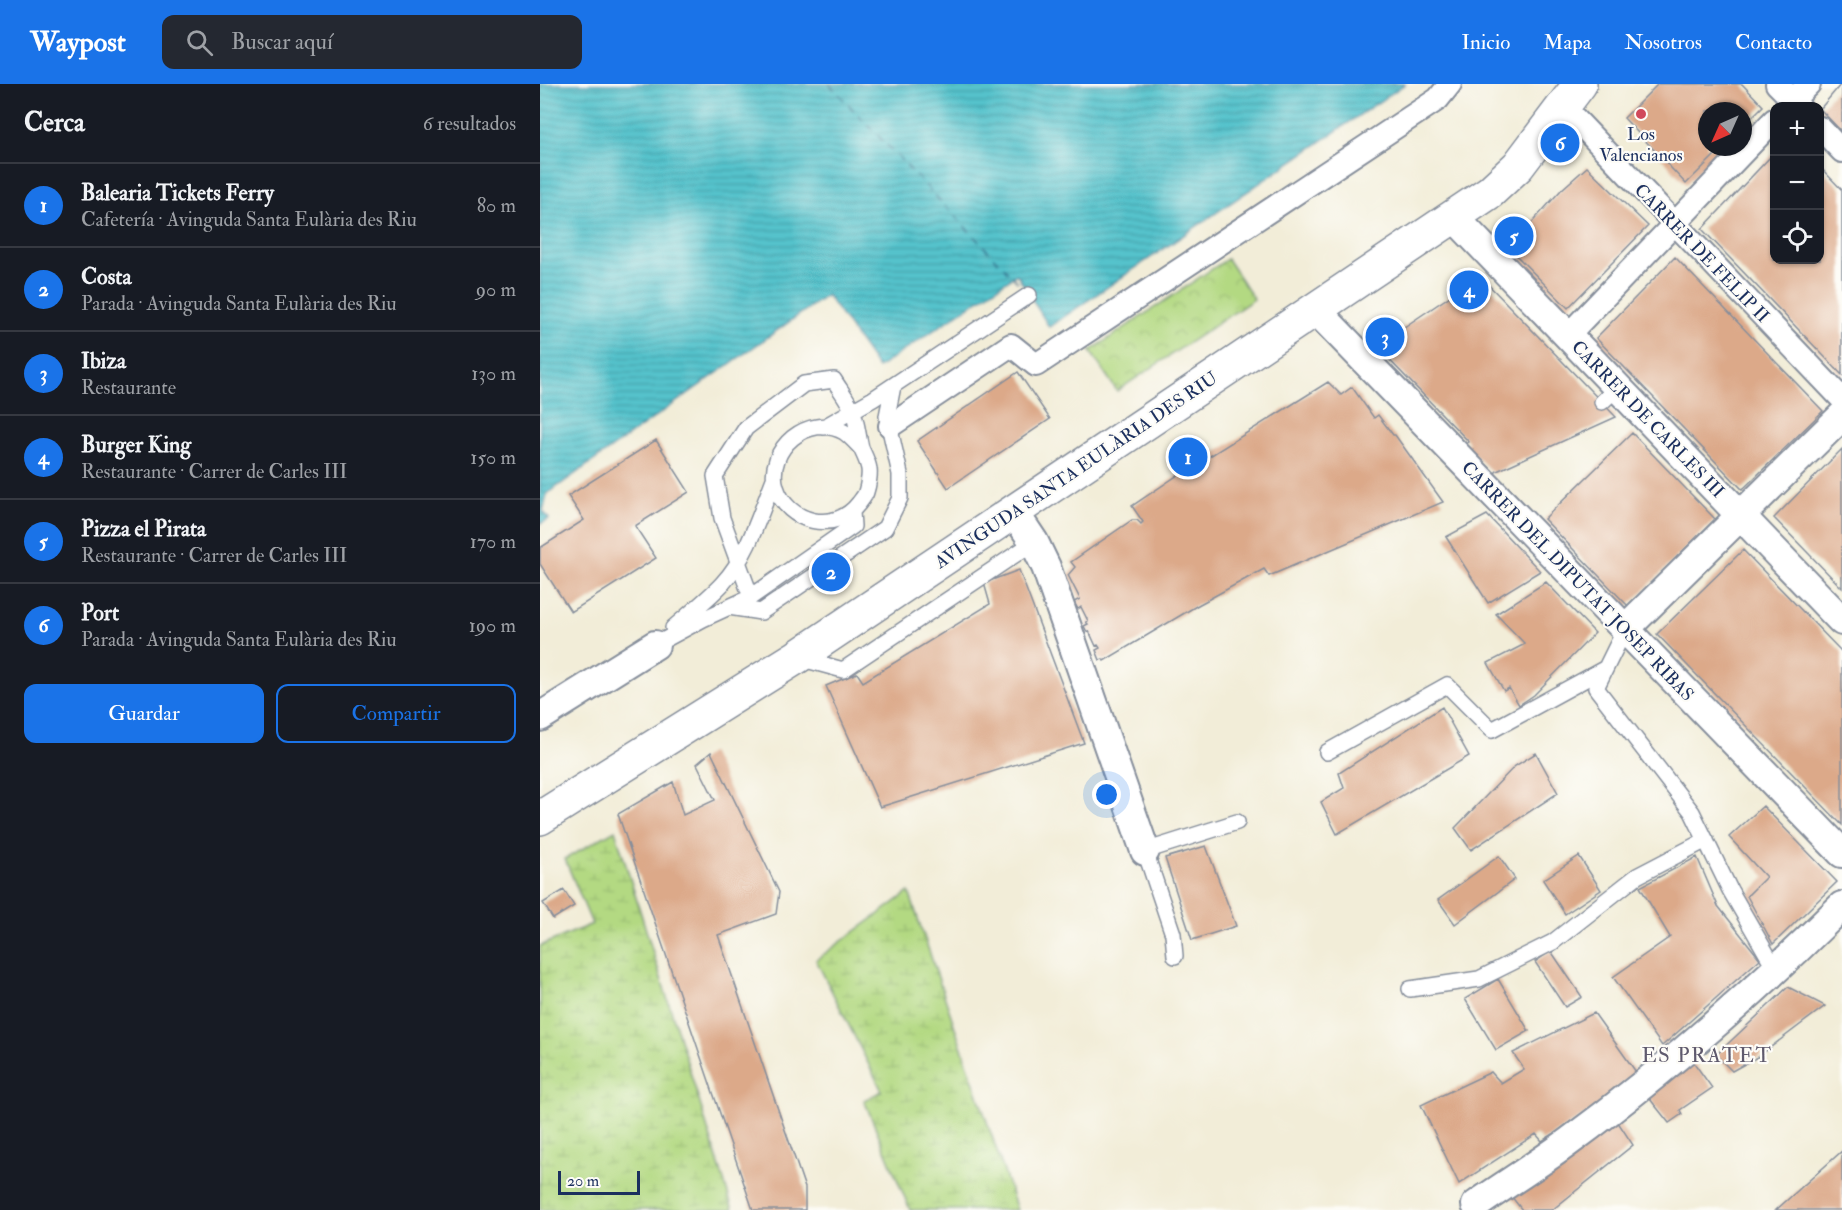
<!DOCTYPE html>
<html lang="es">
<head>
<meta charset="utf-8">
<style>
	body { margin:0; font-family:"IM FELL Double Pica",serif; background:#242831; color:#f1f3f6 }
	.controls { position:absolute; right:18px; top:18px; display:grid; overflow:hidden; border-radius:12px; box-shadow:0 2px 4px #0004 }
	.controls button { width:54px; height:54px; display:grid; place-items:center; padding:0; border:0; border-bottom:2px solid #363941; background:#171b24; color:#f1f3f6; font:30px sans-serif }
	.compass { position:absolute; left:1158px; top:18px; width:54px; height:54px; border-radius:50%; background:#171b24; box-shadow:0 2px 4px #0004; rotate:225deg }
	.scale { position:absolute; left:18px; bottom:15px; width:82px; box-sizing:border-box; padding-left:6px; border:3px solid #1b2f5e; border-top:0; font-size:16px; line-height:21px; white-space:nowrap; color:#1b2f5e; -webkit-text-stroke:4px #fdfcf7; paint-order:stroke }
	.you { position:absolute; left:567px; top:711px; width:21px; height:21px; margin:-15px; border:4px solid #fff; border-radius:50%; background:#1a73e8; box-shadow:0 0 0 9px #1a73e833 }
	.badge { display:grid; place-items:center; width:39px; height:39px; border-radius:50%; background:#1a73e8; color:#fff; font-size:20px; font-weight:700 }
	.pin { position:absolute; translate:-50% -50%; border:3px solid #fff; box-shadow:0 2px 6px #0006 }
	.list { margin:0; padding:0; list-style:none }
	h2 { display:flex; justify-content:space-between; align-items:center; height:78px; margin:0; padding:0 24px; font-size:26px }
	h2 small { font-size:20px; font-weight:400; color:#9ea1a6 }
	.list li { display:grid; grid-template-columns:39px 1fr auto; gap:18px; align-items:center; box-sizing:border-box; height:84px; padding:0 24px; border-top:2px solid #363941 }
	.list b { display:block; font-size:22px; white-space:nowrap }
	.list p { margin:0; font-size:20px; white-space:nowrap; color:#9ea1a6 }
	.list em { font-size:20px; font-style:normal; color:#9ea1a6 }
	.actions { display:flex; gap:12px; padding:18px 24px }
	.actions a { flex:1; padding:14px 0; border:2px solid #1a73e8; border-radius:12px; text-align:center; font-size:21px; color:#1a73e8 }
	.actions .main { background:#1a73e8; color:#fff }
	.icon { flex:none; width:33px; height:33px; fill:none; stroke:currentColor; stroke-width:2; stroke-linecap:round; stroke-linejoin:round }
	.map { position:relative; flex:none; width:1302px; height:1126px; overflow:hidden }
	header { display:flex; align-items:center; gap:36px; box-sizing:border-box; height:84px; padding:0 30px; background:#1a73e8; color:#fff }
	header strong { font-size:28px }
	nav { display:flex; gap:33px; margin-inline-start:auto; font-size:21px }
	.search { width:420px; height:54px; background:#242831; display:flex; align-items:center; gap:15px; box-sizing:border-box; padding:0 21px; border-radius:12px; color:#9ea1a6; font-size:22px }
	main { display:flex }
	aside { flex:1; background:#171b24 }
	.map>svg:first-child { display:block }
	.wetland { fill:url(#wetland-marsh); stroke:#678470; stroke-width:1.5 }
	.park { fill:url(#park-crowns); stroke:#678470; stroke-width:1.5 }
	.water { fill:url(#water-rules); stroke:#387995; stroke-width:1.5 }
	.lines { fill:none; stroke-linecap:round; stroke-linejoin:round }
	.ferry { stroke:#2c5b7f; stroke-width:1.5; stroke-dasharray:8 6; stroke-linecap:butt }
	.building { fill:#dca989 }
	.service-casing { stroke:#868e9b; stroke-width:18 }
	.pedestrian-casing { stroke:#868e9b; stroke-width:26 }
	.minor-casing { stroke:#868e9b; stroke-width:32 }
	.tertiary-casing { stroke:#868e9b; stroke-width:36 }
	.service { stroke:#fff; stroke-width:15 }
	.pedestrian { stroke:#fff; stroke-width:22 }
	.minor { stroke:#fff; stroke-width:28 }
	.tertiary { stroke:#fff; stroke-width:33 }
	.poi-dot { fill:#d1495b; stroke:#fdfcf7; stroke-width:2 }
	.labels { text-anchor:middle; stroke-width:4.5; stroke-linejoin:round; paint-order:stroke }
	.poi-label { font-size:18px; fill:#1b2f5e; stroke:#fdfcf7 }
	.street-label { font-size:18px; fill:#1b2f5e; stroke:#fdfcf7 }
	.quarter-label { font-size:21px; letter-spacing:1.5px; fill:#5f5a6d; stroke:#fdfcf7 }
</style>
</head>
<body>
<header>
<strong>Waypost</strong>
<div class="search"><svg class="icon" aria-label="search" viewBox="0 0 24 24"><circle cx="10" cy="10" r="6"/><path d="M15 15l6 6"/></svg>Buscar aquí</div>
<nav><a>Inicio</a><a>Mapa</a><a>Nosotros</a><a>Contacto</a></nav>
</header>
<main>
<aside>
<h2>Cerca<small>6 resultados</small></h2>
<ul class="list">
<li><span class="badge">1</span><div><b>Balearia Tickets Ferry</b><p>Cafetería · Avinguda Santa Eulària des Riu</p></div><em>80 m</em></li>
<li><span class="badge">2</span><div><b>Costa</b><p>Parada · Avinguda Santa Eulària des Riu</p></div><em>90 m</em></li>
<li><span class="badge">3</span><div><b>Ibiza</b><p>Restaurante</p></div><em>130 m</em></li>
<li><span class="badge">4</span><div><b>Burger King</b><p>Restaurante · Carrer de Carles III</p></div><em>150 m</em></li>
<li><span class="badge">5</span><div><b>Pizza el Pirata</b><p>Restaurante · Carrer de Carles III</p></div><em>170 m</em></li>
<li><span class="badge">6</span><div><b>Port</b><p>Parada · Avinguda Santa Eulària des Riu</p></div><em>190 m</em></li>
</ul>
<div class="actions"><a class="main">Guardar</a><a>Compartir</a></div>
</aside>
<div class="map">
<svg width="1302" height="1126" viewBox="0 0 1302 1126">
	<defs>
		<pattern id="wetland-marsh" width="20" height="14" patternUnits="userSpaceOnUse" patternTransform="scale(1.5)"><rect width="20" height="14" fill="#b3d982"/><path d="M1 5h8M5 5V1M11 12h8M15 12V8" fill="none" stroke="#99bb73"/></pattern>
		<pattern id="park-crowns" width="20" height="18" patternUnits="userSpaceOnUse" patternTransform="scale(1.5)"><rect width="20" height="18" fill="#b3d982"/><path d="M2 6a3 3 0 1 1 6 0M12 15a3 3 0 1 1 6 0" fill="none" stroke="#99bb73"/></pattern>
		<pattern id="water-rules" width="6" height="5" patternUnits="userSpaceOnUse" patternTransform="scale(1.5)"><rect width="6" height="5" fill="#55c3cc"/><path d="M0 2.5h6" fill="none" stroke="#469fa9"/></pattern>
	</defs>
	<rect width="100%" height="100%" fill="#fdfcf7"/>
	<filter id="ink" filterUnits="userSpaceOnUse"><feTurbulence type="fractalNoise" baseFrequency=".0167" numOctaves="2"/><feDisplacementMap in="SourceGraphic" scale="12" xChannelSelector="R" yChannelSelector="G"/><feConvolveMatrix kernelMatrix="1 2 1 2 8 2 1 2 1" color-interpolation-filters="sRGB"/></filter>
	<filter id="wash" filterUnits="userSpaceOnUse"><feTurbulence type="fractalNoise" baseFrequency=".008" numOctaves="4" result="noise"/><feDisplacementMap in="SourceGraphic" scale="24" xChannelSelector="R" yChannelSelector="G"/><feGaussianBlur stdDeviation="1.35" result="paint"/><feColorMatrix in="noise" values="0 0 0 0 0 0 0 0 0 0 0 0 0 0 0 0 0 1.4 0 .05"/><feComposite in="paint" operator="in"/></filter>
	<g filter="url(#wash)">
		<rect width="100%" height="100%" fill="#f2edd8"/>
		<path class="wetland" d="M75 746 193 1126H0V862L52 840 25 775Z
			M369 808 477 1126H370L324 1016 342 1007 276 876Z"/>
		<path class="park" d="M687 175 714 215 577 307 550 267Z"/>
		<path class="water" d="M0 0H865L509 243 477 190 338 284 287 211 7 410 3 427 9 435 0 440Z"/>
		<g class="lines">
			<path class="ferry" d="M289 0 485 206"/>
		</g>
		<g id="blocks">
			<path class="building" d="M1118 0H1202L1223 22 1203 42V27H1167V63H1183L1146 100 1084 34Z
				M1301 0H1302V48L1280 25Z
				M1234 69V176H1280V83L1302 106V291L1162 145Z
				M1047 83 1108 142 1028 224 969 164 1021 106Z
				M1135 173 1283 327 1204 404 1202 405 1056 254Z
				M940 192 1076 333 957 387 954 390 925 361 929 358 836 262Z
				M478 288 510 335 408 404 377 357Z
				M788 298 801 311 812 303 834 334 838 331 853 351H855L903 418 729 492 724 485 658 521 564 577 563 575 560 576 556 566 560 564 558 561 556 562 549 547 547 548 544 542 548 540 546 538 548 537 541 523 538 525 534 518 540 515 528 491 535 483 531 478 592 436H597L601 440 603 438 592 422 653 381 654 382Z
				M1092 349 1175 435 1088 522 1004 435Z
				M116 356 149 408 95 442 116 474 31 528 0 480V464L44 436 28 412Z
				M1302 365V504L1234 434Z
				M947 431 1000 487 948 519 906 453Z
				M1203 466 1302 568V741L1117 550Z
				M479 486 544 659 340 723 286 602 317 589 323 598 450 520 444 499Z
				M1006 498 1055 549 994 611 979 621 969 604 964 607 948 579 985 560 956 530Z
				M902 623 929 672 797 750 781 718 804 704 799 689Z
				M171 668 239 808 236 830 178 851 265 1104V1126H213L78 730 133 698 143 731 175 716 157 680Z
				M996 669 1018 709 931 766 915 744 975 682Z
				M1223 722 1297 798 1233 860 1207 812 1226 793 1189 753Z
				M666 762 696 842 652 856 625 774Z
				M959 772 975 795 915 840 898 816Z
				M1039 772 1061 806 1025 830 1003 796Z
				M1157 773 1178 822 1220 875 1122 962 1073 893 1130 853 1100 803Z
				M24 806 34 822 13 835 3 819Z
				M1011 867 1042 913 1025 923 995 878Z
				M958 895 989 947 956 966 925 915Z
				M1248 903 1285 922 1219 972 1192 987 1176 971Z
				M1054 929 1096 988 1050 1028 1002 1057 996 1050 919 1100 881 1021 951 988 961 999 984 985 973 969Z
				M1150 973 1172 1004 1140 1026 1142 1030 1129 1039 1106 1010Z
				M1074 1032 1093 1061 1012 1126H982L971 1112Z
				M1302 1067V1126H1236Z"/>
		</g>
	</g>
	<g filter="url(#ink)">
		<use href="#blocks" fill-opacity="0" stroke="#868e9b" stroke-width="1.5"/>
		<g class="lines">
			<g class="service-casing">
				<path id="service" d="M1062 318 1078 303
					M284 343 333 315 489 211
					M211 513 182 434 175 392 206 344 264 300 294 296C300 306 309 317 313 328 317 339 318 352 321 364 324 371 328 378 329 385 330 391 328 402 326 408 325 412 321 416 319 419 295 451 247 439 236 403 225 365 269 328 304 348 310 352 316 359 321 364
					M189 523 221 528 345 444 360 414V390L347 332 353 302
					M133 544C149 530 167 516 182 500 208 472 220 430 234 395
					M1085 545 1056 604 1152 728 1190 806 1236 886
					M115 561 163 535 211 513 313 442 312 428
					M259 574 303 586 494 458
					M787 668 907 601 952 646 1064 585
					M635 872 633 850 605 767 697 738
					M870 905 939 895 1013 858 1097 792 1166 756"/>
			</g>
			<g class="pedestrian-casing">
				<path id="pedestrian" d="M1237 0 1259 22
					M1023 22 1302 315
					M1247 22 1269 0
					M1280 44 1302 67
					M1028 251 1234 36
					M350 342 471 261 496 281 898 15 910 0"/>
			</g>
			<g class="minor-casing">
				<path id="minor" d="M914 133 1302 537
					M775 225 1302 769
					M474 428 494 458 506 483 605 767
					M1085 545 1302 332
					M0 633 115 561
					M936 1121C966 1100 997 1081 1027 1059 1124 988 1216 907 1302 822"/>
			</g>
			<g class="tertiary-casing">
				<path id="tertiary" d="M0 734 257 573 950 108 978 82 1040 0"/>
			</g>
			<use href="#service" class="service"/>
			<use href="#pedestrian" class="pedestrian"/>
			<use href="#minor" class="minor"/>
			<use href="#tertiary" class="tertiary"/>
		</g>
	</g>
	<circle class="poi-dot" cx="1101" cy="30" r="6"/>
	<g class="labels">
		<g class="poi-label">
			<text x="1101" y="56">Los<tspan x="1101" dy="21">Valencianos</tspan></text>
		</g>
		<g class="street-label">
			<text transform="translate(1162 169) rotate(46)" y="6">CARRER DE FELIP II</text>
			<text transform="translate(1108 335) rotate(46)" y="6">CARRER DE CARLES III</text>
			<text transform="translate(536 386) rotate(-34)" y="6">AVINGUDA SANTA EULÀRIA DES RIU</text>
			<text transform="translate(1038 497) rotate(46)" y="6">CARRER DEL DIPUTAT JOSEP RIBAS</text>
		</g>
		<g class="quarter-label">
			<text x="1167" y="978">ES PRATET</text>
		</g>
	</g>
</svg>
<div class="controls">
<button>+</button>
<button>−</button>
<button><svg class="icon" aria-label="locate" viewBox="0 0 24 24"><circle cx="12" cy="12" r="6"/><path d="M12 2v4M12 18v4M2 12h4M18 12h4"/></svg></button>
</div>
<svg class="compass" viewBox="-18 -18 36 36"><path d="M0-13l5 13h-10z" fill="#e53935"/><path d="M0 13l5-13h-10z" fill="#9ea1a6"/></svg>
<div class="scale">20 m</div>
<div class="you"></div>
<div class="pin badge" style="left:648px;top:373px">1</div>
<div class="pin badge" style="left:291px;top:488px">2</div>
<div class="pin badge" style="left:845px;top:253px">3</div>
<div class="pin badge" style="left:929px;top:206px">4</div>
<div class="pin badge" style="left:974px;top:152px">5</div>
<div class="pin badge" style="left:1020px;top:59px">6</div>
</div>
</main>
</body>
</html>
